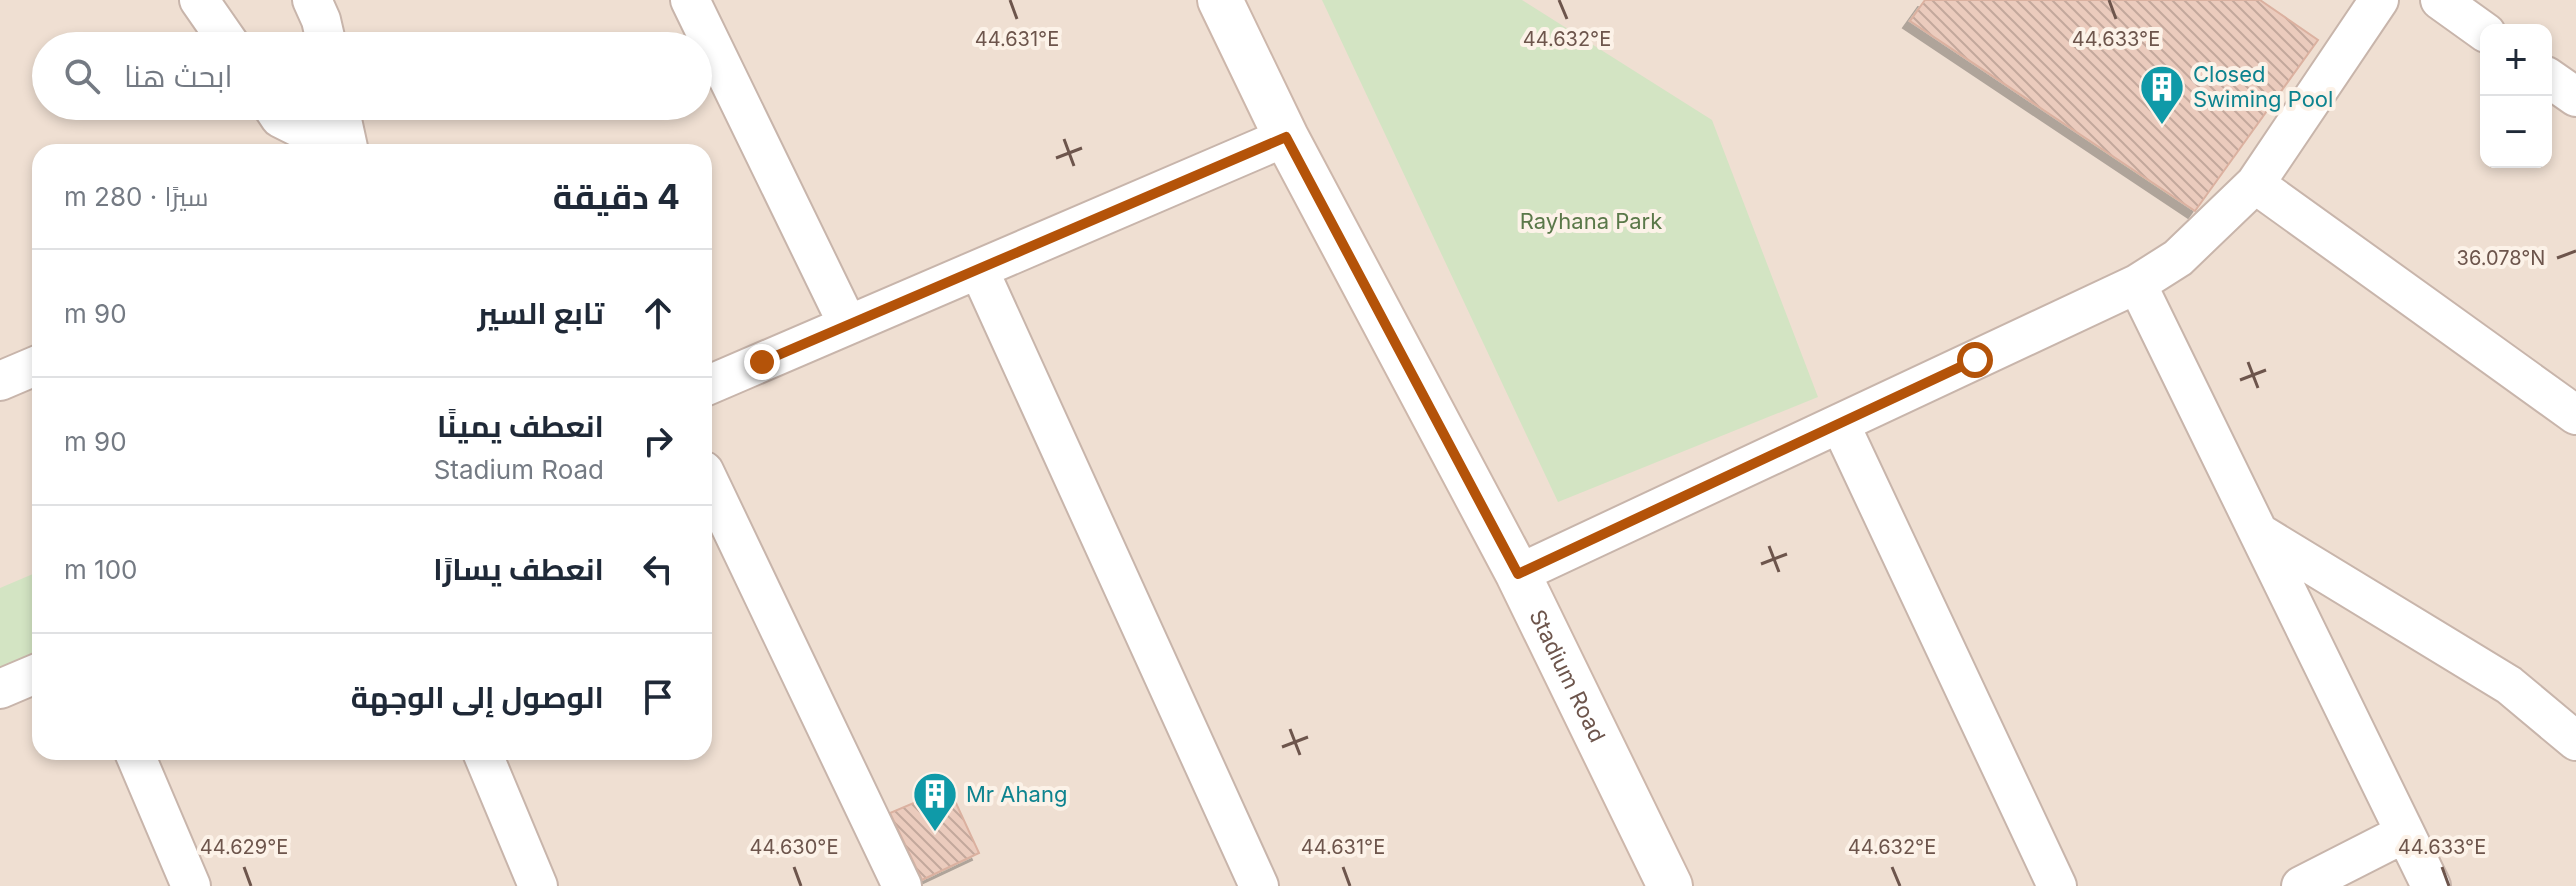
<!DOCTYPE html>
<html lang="ar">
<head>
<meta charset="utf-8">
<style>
	body { margin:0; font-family:Inter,Cairo,sans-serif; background:#f2f2f3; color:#1f2937; direction:rtl }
	.controls { position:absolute; right:24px; top:24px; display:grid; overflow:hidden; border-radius:16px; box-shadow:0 4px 12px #0003 }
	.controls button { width:72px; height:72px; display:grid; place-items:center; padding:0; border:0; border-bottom:2px solid #e0e1e3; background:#fff; color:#1f2937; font:40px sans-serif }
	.stop { position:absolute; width:24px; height:24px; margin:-18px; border:6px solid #b45309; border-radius:50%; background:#fff }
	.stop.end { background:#b45309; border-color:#fff; box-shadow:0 2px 8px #0008 }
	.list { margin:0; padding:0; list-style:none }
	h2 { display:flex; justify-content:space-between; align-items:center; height:104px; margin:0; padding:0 32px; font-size:34px }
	h2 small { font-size:26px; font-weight:400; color:#747a83 }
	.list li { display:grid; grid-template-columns:52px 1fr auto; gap:24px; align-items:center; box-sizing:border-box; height:128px; padding:0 32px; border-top:2px solid #e0e1e3 }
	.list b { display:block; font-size:30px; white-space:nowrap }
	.list p { margin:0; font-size:26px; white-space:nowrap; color:#747a83 }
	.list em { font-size:26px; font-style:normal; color:#747a83 }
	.icon { flex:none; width:44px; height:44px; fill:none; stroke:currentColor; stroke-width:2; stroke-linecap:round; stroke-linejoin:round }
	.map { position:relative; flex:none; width:2576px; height:886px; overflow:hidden; direction:ltr }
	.search { position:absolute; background:#fff; box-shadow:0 4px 12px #0003; left:32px; top:32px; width:680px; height:88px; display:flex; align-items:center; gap:20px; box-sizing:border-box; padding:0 28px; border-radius:44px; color:#747a83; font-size:30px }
	.panel { position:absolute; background:#fff; box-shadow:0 4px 12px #0003; left:32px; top:144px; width:680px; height:616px; border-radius:24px; direction:rtl }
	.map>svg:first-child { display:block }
	.residential { fill:#efdfd2; fill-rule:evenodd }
	.green { fill:#d3e4c3 }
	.building { fill:url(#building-back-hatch); stroke:#dbb1a0; stroke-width:2; filter:url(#shadow) }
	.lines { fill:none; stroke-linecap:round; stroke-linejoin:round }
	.street-casing { stroke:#c8b5ab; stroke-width:42 }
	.secondary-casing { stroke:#cdb7ab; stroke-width:48 }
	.street { stroke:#fff; stroke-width:38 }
	.secondary { stroke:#fff; stroke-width:44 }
	.route { stroke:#b45309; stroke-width:10 }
	.ticks { fill:none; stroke:#6d554c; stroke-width:3 }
	.labels { text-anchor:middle; stroke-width:8; stroke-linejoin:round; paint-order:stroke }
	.culture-label { font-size:22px; fill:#0d838f; stroke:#fcf2e8; text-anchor:start }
	.park-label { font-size:22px; fill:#5a7849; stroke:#fcf2e8 }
	.street-label { font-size:22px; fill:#6d554c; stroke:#fcf2e8 }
	.ticks-label { font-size:20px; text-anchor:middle; fill:#6d554c; stroke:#fcf2e8; stroke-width:8; stroke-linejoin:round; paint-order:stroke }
</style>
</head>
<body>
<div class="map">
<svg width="2576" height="886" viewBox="0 0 2576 886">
	<defs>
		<pattern id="building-back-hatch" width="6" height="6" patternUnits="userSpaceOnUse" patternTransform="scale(2)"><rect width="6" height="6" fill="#ebcbbd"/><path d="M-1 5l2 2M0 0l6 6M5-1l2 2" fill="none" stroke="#c3a89c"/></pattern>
		<filter id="shadow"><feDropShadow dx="-7" dy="7" stdDeviation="0" flood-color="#0004"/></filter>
	</defs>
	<rect width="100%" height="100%" fill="#f9eee2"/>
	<path class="residential" d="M0 0H2576V886H0ZM2486 30H2546V162H2486ZM46 46H698V106H46ZM40 152H704V752H40Z"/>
	<path class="green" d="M1322 0H1522L1712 120 1818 397 1558 502Z
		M40 571V668L0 674V588Z"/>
	<path class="building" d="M1925 0H2260L2318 40 2195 211 1910 21Z
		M949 788 979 853 922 880 890 813Z"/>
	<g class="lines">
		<g class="street-casing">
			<path id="street" d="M199 0 231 46
				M312 0 321 20 327 46
				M690 0 848 325
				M2440 0 2486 33
				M2546 76 2576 97
				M272 106 280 118 348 152
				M339 106 349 152
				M2255 184 2576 415
				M979 270 1259 886
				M2137 284 2431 886
				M0 381 40 364
				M704 387 1286 137
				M1840 424 2057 886
				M704 471 902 886
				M2261 534 2509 685 2576 741
				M1518 574 2137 284 2178 258 2255 184 2379 0
				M0 689 40 672
				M134 752 191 886
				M482 752 538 886
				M2301 886 2405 833"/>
		</g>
		<g class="secondary-casing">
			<g id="secondary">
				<path id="s1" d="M1220 0 1286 137 1518 574 1670 886"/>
			</g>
		</g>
		<use href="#street" class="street"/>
		<use href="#secondary" class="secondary"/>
	</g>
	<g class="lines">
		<path class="route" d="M762 362 1286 137 1518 574 1975 360"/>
	</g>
	<path class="ticks" d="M1010 0 1017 19M1559 0 1567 19M2109 0 2116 19M1064 139 1074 166M1056 158 1082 148M2557 258 2576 251M2248 362 2258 388M2240 380 2266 370M1769 546 1779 572M1761 564 1787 554M1290 729 1300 755M1282 747 1308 737M244 867 251 886M794 867 801 886M1343 867 1350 886M1892 867 1900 886M2442 867 2449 886"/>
	<defs>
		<g id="building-pin" transform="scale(2.3)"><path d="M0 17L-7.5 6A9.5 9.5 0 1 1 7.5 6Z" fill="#0f9aa8" stroke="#fcf2e8"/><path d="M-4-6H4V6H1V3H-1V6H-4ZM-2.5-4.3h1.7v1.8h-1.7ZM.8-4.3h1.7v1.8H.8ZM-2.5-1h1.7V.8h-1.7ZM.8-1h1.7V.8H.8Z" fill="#fff"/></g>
	</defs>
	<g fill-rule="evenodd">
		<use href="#building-pin" x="2162" y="87"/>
		<use href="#building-pin" x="935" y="794"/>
	</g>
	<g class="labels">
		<g class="culture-label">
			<text x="2193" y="82">Closed<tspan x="2193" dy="25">Swiming Pool</tspan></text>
			<text x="966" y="802">Mr Ahang</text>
		</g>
		<g class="park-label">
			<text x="1591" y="229">Rayhana Park</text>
		</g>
		<g class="street-label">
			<text dy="8" stroke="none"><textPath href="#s1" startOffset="760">Stadium Road</textPath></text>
		</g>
	</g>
	<g class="ticks-label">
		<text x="1017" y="46">44.631°E</text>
		<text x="1567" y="46">44.632°E</text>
		<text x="2116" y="46">44.633°E</text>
		<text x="2501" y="265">36.078°N</text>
		<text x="244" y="854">44.629°E</text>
		<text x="794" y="854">44.630°E</text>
		<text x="1343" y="854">44.631°E</text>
		<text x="1892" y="854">44.632°E</text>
		<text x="2442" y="854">44.633°E</text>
	</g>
</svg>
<div class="controls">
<button>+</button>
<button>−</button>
</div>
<div class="stop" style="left:1975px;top:360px"></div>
<div class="stop end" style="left:762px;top:362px"></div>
<div class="search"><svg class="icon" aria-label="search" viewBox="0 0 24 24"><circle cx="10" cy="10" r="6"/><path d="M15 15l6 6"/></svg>ابحث هنا</div>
<section class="panel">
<h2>4 دقيقة<small>سيرًا · 280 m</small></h2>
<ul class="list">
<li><svg class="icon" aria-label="ahead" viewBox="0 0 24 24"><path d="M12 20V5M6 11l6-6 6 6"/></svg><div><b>تابع السير</b></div><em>90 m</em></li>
<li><svg class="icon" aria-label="right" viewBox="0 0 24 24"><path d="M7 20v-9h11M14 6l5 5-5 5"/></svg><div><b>انعطف يمينًا</b><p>Stadium Road</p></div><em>90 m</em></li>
<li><svg class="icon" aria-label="left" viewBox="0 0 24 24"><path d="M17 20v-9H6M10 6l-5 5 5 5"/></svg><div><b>انعطف يسارًا</b></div><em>100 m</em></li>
<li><svg class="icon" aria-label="arrive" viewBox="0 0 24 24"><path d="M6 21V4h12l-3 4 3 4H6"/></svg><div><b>الوصول إلى الوجهة</b></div></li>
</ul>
</section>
</div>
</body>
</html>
